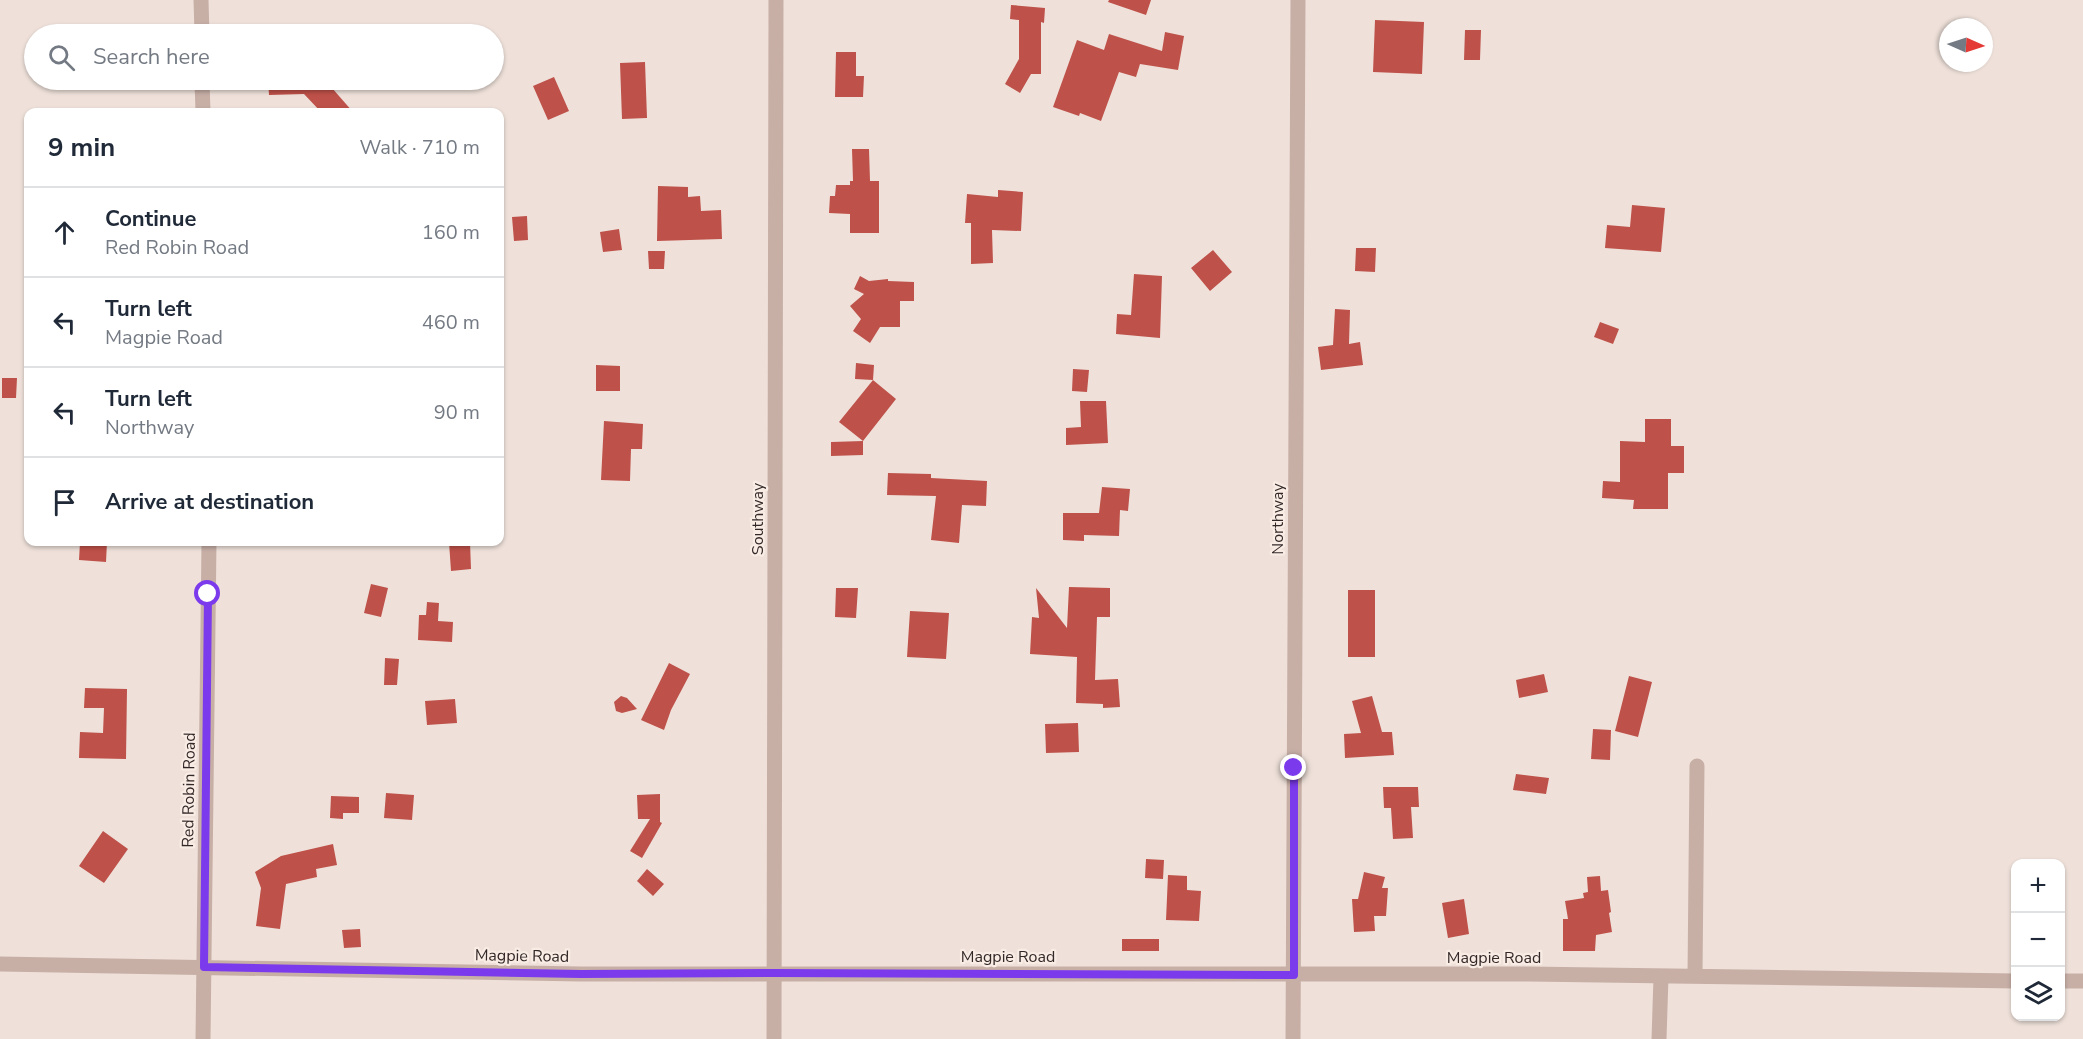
<!DOCTYPE html>
<html lang="en">
<head>
<meta charset="utf-8">
<style>
	body { margin:0; font-family:"Nunito Sans",sans-serif; background:#f6f6f7; color:#1f2937 }
	.controls { position:absolute; right:18px; bottom:18px; display:grid; overflow:hidden; border-radius:12px; box-shadow:0 2px 4px #0004 }
	.controls button { width:54px; height:54px; display:grid; place-items:center; padding:0; border:0; border-bottom:2px solid #e0e1e3; background:#fff; color:#1f2937; font:30px sans-serif }
	.compass { position:absolute; left:1939px; top:18px; width:54px; height:54px; border-radius:50%; background:#fff; box-shadow:0 2px 4px #0004; rotate:93deg }
	.stop { position:absolute; width:18px; height:18px; margin:-14px; border:4px solid #7c3aed; border-radius:50%; background:#fff }
	.stop.end { background:#7c3aed; border-color:#fff; box-shadow:0 2px 6px #0008 }
	.list { margin:0; padding:0; list-style:none }
	h2 { display:flex; justify-content:space-between; align-items:center; height:78px; margin:0; padding:0 24px; font-size:26px }
	h2 small { font-size:20px; font-weight:400; color:#747a83 }
	.list li { display:grid; grid-template-columns:39px 1fr auto; gap:18px; align-items:center; box-sizing:border-box; height:90px; padding:0 24px; border-top:2px solid #e0e1e3 }
	.list b { display:block; font-size:22px; white-space:nowrap }
	.list p { margin:0; font-size:20px; white-space:nowrap; color:#747a83 }
	.list em { font-size:20px; font-style:normal; color:#747a83 }
	.icon { flex:none; width:33px; height:33px; fill:none; stroke:currentColor; stroke-width:2; stroke-linecap:round; stroke-linejoin:round }
	.map { position:relative; flex:none; width:2083px; height:1039px; overflow:hidden }
	.search { position:absolute; background:#fff; box-shadow:0 2px 4px #0004; left:24px; top:24px; width:480px; height:66px; display:flex; align-items:center; gap:15px; box-sizing:border-box; padding:0 21px; border-radius:33px; color:#747a83; font-size:22px }
	.panel { position:absolute; background:#fff; box-shadow:0 2px 4px #0004; left:24px; top:108px; width:480px; height:438px; border-radius:12px }
	.map>svg:first-child { display:block }
	.building { fill:#be5149 }
	.lines { fill:none; stroke-linecap:round; stroke-linejoin:round }
	.minor { stroke:#c7afa6; stroke-width:15 }
	.route { stroke:#7c3aed; stroke-width:8 }
	.labels { text-anchor:middle; stroke-width:4.5; stroke-linejoin:round; paint-order:stroke }
	.street-label { font-size:16px; fill:#332827; stroke:#f8ece5 }
</style>
</head>
<body>
<div class="map">
<svg width="2083" height="1039" viewBox="0 0 2083 1039">
	<rect width="100%" height="100%" fill="#efe1da"/>
	<path class="building" d="M1109 0H1151L1146 15 1108 2Z
		M1011 5 1045 8 1044 23 1041 22V74H1031L1020 93 1005 84 1019 59V20L1010 19Z
		M1375 20 1424 22 1422 74 1373 72Z
		M1465 30H1481L1480 60H1464Z
		M1165 32 1184 36 1178 70 1140 64 1136 77 1119 72 1101 121 1080 113 1079 116 1053 107 1077 40 1104 50 1109 34 1162 51Z
		M836 52H856V76H864L863 97H835Z
		M645 62 647 118 622 119 620 63Z
		M554 77 569 111 548 120 533 86Z
		M268 80H325L353 112H321L304 94 269 95Z
		M852 149H869L870 181H879V233H850V214L829 213 830 196H835L836 185H850V181H853Z
		M658 186 688 187V197L700 196 701 211 721 210 722 239 657 241Z
		M998 190 1023 192 1021 231 992 230 993 263 971 264V223H965L967 194 998 197Z
		M1632 205 1665 208 1661 252 1605 248 1607 225 1630 227Z
		M527 216 528 240 514 241 512 217Z
		M619 229 622 250 603 252 600 232Z
		M1356 248H1376L1375 272 1355 271Z
		M1213 250 1232 272 1210 291 1191 268Z
		M648 251H665L664 269H649Z
		M1134 274 1162 276 1160 338 1116 334 1117 314 1131 315Z
		M860 276 869 281 888 279V281L914 282V301H900V327H880L870 343 853 331 861 319 850 306 864 294 854 289Z
		M1335 309 1350 310 1349 344 1360 342 1363 365 1321 370 1318 347 1333 345Z
		M1600 322 1619 329 1613 344 1594 337Z
		M856 363 874 365 873 380 855 379Z
		M596 365 620 366V391H596Z
		M1073 369 1089 370 1087 392 1072 391Z
		M2 378H17L16 398H2Z
		M873 380 896 399 863 441 839 422Z
		M1080 401H1106L1108 443 1066 445V428L1081 427Z
		M1645 419H1671V446H1684V473H1668V509H1633L1634 500 1602 498 1603 481 1620 482V441L1645 442Z
		M604 421 643 424 642 449H631L630 481 601 480Z
		M863 441V455L831 456V442Z
		M888 473 931 474V478L987 481 986 506 962 505 959 543 931 540 936 496 887 495Z
		M1102 487 1130 489 1128 511 1120 510 1119 536 1084 535V541L1063 540V513H1099Z
		M80 542H107L106 562 79 560Z
		M449 542H470L471 569 451 571Z
		M371 584 388 588 381 617 364 613Z
		M1069 587 1110 588V617H1097L1095 680 1118 679 1120 707 1103 708V704L1076 703 1077 657 1030 654 1032 617 1039 618 1036 588 1067 628Z
		M836 588H858L856 618 835 617Z
		M1348 590H1375V657H1348Z
		M427 602 439 603 438 621 453 622 452 642 418 640 419 615H426Z
		M910 611 949 613 946 659 907 657Z
		M385 658 399 659 397 685H384Z
		M669 663 690 674 671 710 664 730 641 720Z
		M1544 674 1548 692 1519 698 1516 680Z
		M1629 676 1652 682 1638 737 1615 731Z
		M85 688 127 689 126 759 79 758 80 732 103 733 104 708H84Z
		M621 696 627 698 637 709 622 713 616 711 614 702Z
		M1372 696 1382 732H1392L1394 755 1345 758 1344 734 1361 733 1352 701Z
		M455 699 457 723 427 725 425 701Z
		M1078 723 1079 752 1046 753 1045 724Z
		M1593 729 1611 730 1610 760 1591 759Z
		M1516 774 1549 778 1546 794 1513 790Z
		M1383 787H1418L1419 807H1411L1413 838 1393 839 1391 808H1384Z
		M386 793 414 795 412 820 384 818Z
		M660 794V822L662 823 642 858 630 851 650 819H638L637 795Z
		M331 796 359 797V813H343V819L330 818Z
		M103 831 128 849 104 883 79 866Z
		M333 844 337 865 316 869 317 877 286 884 280 929 256 926 261 888 255 872 281 856Z
		M1146 859 1164 860 1163 879 1145 878Z
		M647 869 664 884 653 896 637 881Z
		M1364 872 1385 877 1382 888H1388L1386 916H1374L1375 931 1354 932 1352 899H1358Z
		M1168 875 1187 876V890L1201 891 1199 921 1166 920Z
		M1600 876 1601 891 1608 890 1611 912 1609 913 1612 932 1596 935 1595 951H1563V919H1568L1565 901 1584 898 1583 893 1588 892 1587 877Z
		M1464 899 1469 934 1448 938 1442 903Z
		M360 929 361 947 344 948 342 930Z
		M1122 939H1159V951H1122Z"/>
	<g class="lines">
		<path class="minor" d="M201 0 202 34
			M202 80 203 112
			M0 964 581 974H1528L2016 981
			M1695 976 1697 766
			M2060 981H2083
			M203 1039 209 542
			M774 1039 776 0
			M1293 1039 1298 0
			M1659 1039 1661 977"/>
	</g>
	<g class="lines">
		<path class="route" d="M208 594 204 967 581 974 774 973 1294 975V768"/>
	</g>
	<g class="labels">
		<g class="street-label">
			<text transform="translate(757 519) rotate(-90)" y="6">Southway</text>
			<text transform="translate(1277 519) rotate(-90)" y="6">Northway</text>
			<text transform="translate(188 790) rotate(-89)" y="6">Red Robin Road</text>
			<text transform="translate(522 955) rotate(1)" y="6">Magpie Road</text>
			<text x="1008" y="962">Magpie Road</text>
			<text x="1494" y="963">Magpie Road</text>
		</g>
	</g>
</svg>
<div class="controls">
<button>+</button>
<button>−</button>
<button><svg class="icon" aria-label="layers" viewBox="0 0 24 24"><path d="M12 4l9 5-9 5-9-5zM3 14l9 5 9-5"/></svg></button>
</div>
<svg class="compass" viewBox="-18 -18 36 36"><path d="M0-13l5 13h-10z" fill="#e53935"/><path d="M0 13l5-13h-10z" fill="#747a83"/></svg>
<div class="stop" style="left:208px;top:594px"></div>
<div class="stop end" style="left:1294px;top:768px"></div>
<div class="search"><svg class="icon" aria-label="search" viewBox="0 0 24 24"><circle cx="10" cy="10" r="6"/><path d="M15 15l6 6"/></svg>Search here</div>
<section class="panel">
<h2>9 min<small>Walk · 710 m</small></h2>
<ul class="list">
<li><svg class="icon" aria-label="ahead" viewBox="0 0 24 24"><path d="M12 20V5M6 11l6-6 6 6"/></svg><div><b>Continue</b><p>Red Robin Road</p></div><em>160 m</em></li>
<li><svg class="icon" aria-label="left" viewBox="0 0 24 24"><path d="M17 20v-9H6M10 6l-5 5 5 5"/></svg><div><b>Turn left</b><p>Magpie Road</p></div><em>460 m</em></li>
<li><svg class="icon" aria-label="left" viewBox="0 0 24 24"><path d="M17 20v-9H6M10 6l-5 5 5 5"/></svg><div><b>Turn left</b><p>Northway</p></div><em>90 m</em></li>
<li><svg class="icon" aria-label="arrive" viewBox="0 0 24 24"><path d="M6 21V4h12l-3 4 3 4H6"/></svg><div><b>Arrive at destination</b></div></li>
</ul>
</section>
</div>
</body>
</html>
